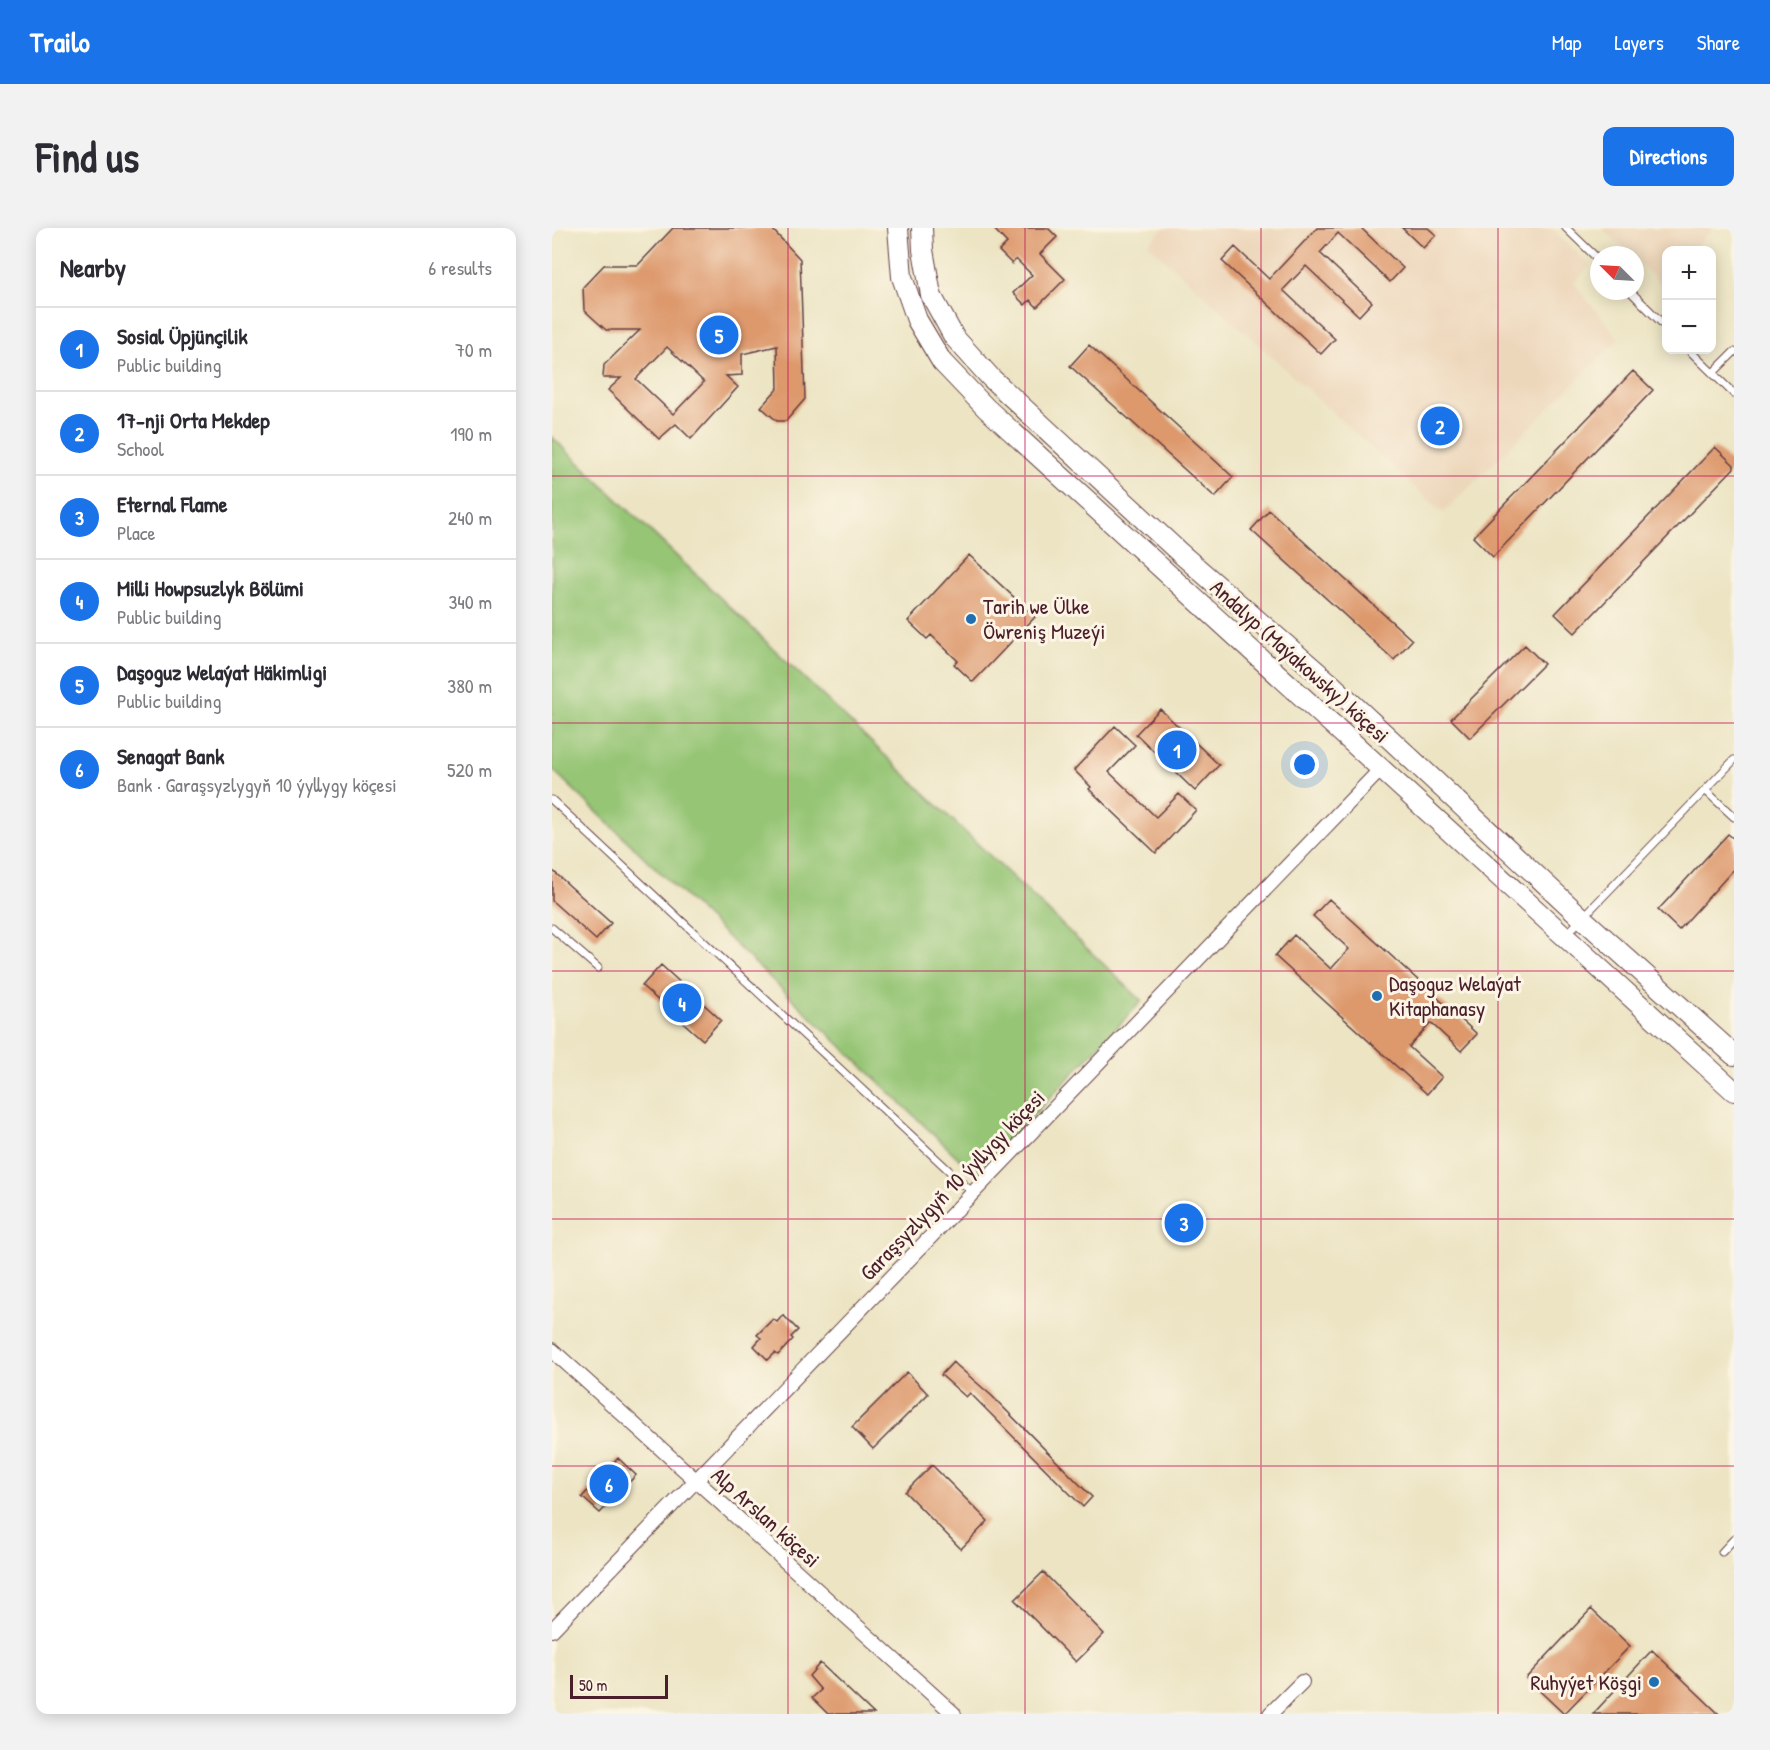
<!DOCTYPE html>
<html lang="en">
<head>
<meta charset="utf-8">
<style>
	body { margin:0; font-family:"Patrick Hand",sans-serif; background:#f2f2f3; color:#2b2b33 }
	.controls { position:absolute; right:18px; top:18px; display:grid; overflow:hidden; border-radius:12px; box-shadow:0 3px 15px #0003 }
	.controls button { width:54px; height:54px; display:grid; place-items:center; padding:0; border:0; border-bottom:2px solid #e1e1e2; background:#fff; color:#2b2b33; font:30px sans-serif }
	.compass { position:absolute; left:1038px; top:18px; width:54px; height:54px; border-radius:50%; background:#fff; box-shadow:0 3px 15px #0003; rotate:294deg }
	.scale { position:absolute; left:18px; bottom:15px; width:98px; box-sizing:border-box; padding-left:6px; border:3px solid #4a1f2b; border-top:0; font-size:16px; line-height:21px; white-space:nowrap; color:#4a1f2b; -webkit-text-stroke:4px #fcf5e5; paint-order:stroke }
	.you { position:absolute; left:753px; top:537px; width:21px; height:21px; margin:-15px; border:4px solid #fff; border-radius:50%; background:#1a73e8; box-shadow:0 0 0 9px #1a73e833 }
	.badge { display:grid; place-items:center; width:39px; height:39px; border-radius:50%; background:#1a73e8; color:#fff; font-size:20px; font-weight:700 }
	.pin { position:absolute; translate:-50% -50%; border:3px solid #fff; box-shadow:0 2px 6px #0006 }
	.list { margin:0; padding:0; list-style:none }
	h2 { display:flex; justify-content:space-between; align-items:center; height:78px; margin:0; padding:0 24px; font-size:26px }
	h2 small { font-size:20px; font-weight:400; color:#7c7c81 }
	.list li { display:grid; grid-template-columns:39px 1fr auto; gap:18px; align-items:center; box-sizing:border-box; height:84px; padding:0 24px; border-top:2px solid #e1e1e2 }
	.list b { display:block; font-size:22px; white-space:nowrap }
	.list p { margin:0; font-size:20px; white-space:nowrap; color:#7c7c81 }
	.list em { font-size:20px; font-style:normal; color:#7c7c81 }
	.map { position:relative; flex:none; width:1182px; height:1486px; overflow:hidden; border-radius:12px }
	header { display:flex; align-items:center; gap:36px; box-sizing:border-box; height:84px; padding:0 30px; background:#1a73e8; color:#fff }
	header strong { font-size:28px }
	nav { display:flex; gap:33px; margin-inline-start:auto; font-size:21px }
	.intro { display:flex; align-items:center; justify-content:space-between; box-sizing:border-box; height:144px; padding:0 36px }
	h1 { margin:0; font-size:42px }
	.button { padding:15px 27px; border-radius:12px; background:#1a73e8; color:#fff; font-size:21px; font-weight:700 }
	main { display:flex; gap:36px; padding:0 36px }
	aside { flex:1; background:#fff; border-radius:12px; box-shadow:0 3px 15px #0003 }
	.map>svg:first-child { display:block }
	.built { fill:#edd7bb }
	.green { fill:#95c575; stroke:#707250; stroke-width:1.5 }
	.building { fill:#dd986c; fill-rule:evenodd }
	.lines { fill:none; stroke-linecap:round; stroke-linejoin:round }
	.service-casing { stroke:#623d42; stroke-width:9 }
	.minor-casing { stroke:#623d42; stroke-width:16 }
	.secondary-casing { stroke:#623d42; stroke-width:22 }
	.service { stroke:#fff; stroke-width:7 }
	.minor { stroke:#fff; stroke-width:14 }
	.secondary { stroke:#fff; stroke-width:20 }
	.grid { fill:none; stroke:#c2185b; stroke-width:1.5; stroke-opacity:0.55 }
	.poi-dot { fill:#1f6fb2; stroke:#fcf5e5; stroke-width:2 }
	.labels { text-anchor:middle; stroke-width:6; stroke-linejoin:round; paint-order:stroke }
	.poi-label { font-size:22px; fill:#4a1f2b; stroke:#fcf5e5; text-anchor:start }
	.street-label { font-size:22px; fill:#4a1f2b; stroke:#fcf5e5 }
</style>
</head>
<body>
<header>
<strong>Trailo</strong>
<nav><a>Map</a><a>Layers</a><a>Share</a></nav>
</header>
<div class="intro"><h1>Find us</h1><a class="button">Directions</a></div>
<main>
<aside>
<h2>Nearby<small>6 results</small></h2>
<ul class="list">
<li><span class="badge">1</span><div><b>Sosial Üpjünçilik</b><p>Public building</p></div><em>70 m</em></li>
<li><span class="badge">2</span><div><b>17-nji Orta Mekdep</b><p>School</p></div><em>190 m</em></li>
<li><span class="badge">3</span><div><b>Eternal Flame</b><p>Place</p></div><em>240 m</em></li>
<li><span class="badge">4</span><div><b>Milli Howpsuzlyk Bölümi</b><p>Public building</p></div><em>340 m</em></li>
<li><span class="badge">5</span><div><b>Daşoguz Welaýat Häkimligi</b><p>Public building</p></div><em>380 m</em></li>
<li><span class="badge">6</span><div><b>Senagat Bank</b><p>Bank · Garaşsyzlygyň 10 ýyllygy köçesi</p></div><em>520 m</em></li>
</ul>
</aside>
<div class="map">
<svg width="1182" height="1486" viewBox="0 0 1182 1486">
	<rect width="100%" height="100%" fill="#fcf5e5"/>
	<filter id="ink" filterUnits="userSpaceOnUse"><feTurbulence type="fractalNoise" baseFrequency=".0167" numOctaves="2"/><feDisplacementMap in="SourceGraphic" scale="12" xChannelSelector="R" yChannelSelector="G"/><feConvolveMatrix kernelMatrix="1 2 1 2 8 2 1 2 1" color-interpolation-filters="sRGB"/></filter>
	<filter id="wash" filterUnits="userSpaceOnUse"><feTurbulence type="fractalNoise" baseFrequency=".008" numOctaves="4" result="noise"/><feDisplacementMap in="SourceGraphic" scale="24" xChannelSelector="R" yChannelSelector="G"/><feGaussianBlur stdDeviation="1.35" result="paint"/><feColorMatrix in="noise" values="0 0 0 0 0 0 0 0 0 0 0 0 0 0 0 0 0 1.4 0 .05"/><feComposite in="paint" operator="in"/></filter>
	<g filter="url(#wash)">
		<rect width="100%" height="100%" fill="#ece4c3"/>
		<path class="built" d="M611 0H999L1038 37 1022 55 1067 111 891 285 596 16Z
			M1050 0H1161L1140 22H1114V50L1109 56 1083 31V27H1079Z"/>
		<path class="green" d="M0 209 590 773 424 947 0 541Z"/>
		<g id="blocks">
			<path class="building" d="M121 0H219L248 31 253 171 234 193H225L209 179 226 160 225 118 190 126V147L174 148 186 159 139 211 124 196 107 211 56 162 69 150H51L52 137 88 102H54L32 82 31 59 52 37H86ZM115 119 152 154 121 186 84 151Z
				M441 0H496L505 9 488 26 513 51 485 79 478 72 473 77 461 65 480 47 464 31 460 36 447 23 455 15Z
				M765 0H809L851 40 838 54 786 5 768 25 820 74 807 88 754 38 731 62 783 111 769 126 670 33 683 19 717 51Z
				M850 0H876L884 7 871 20Z
				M537 117 681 249 663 269 518 138Z
				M1081 143 1101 162 941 329 921 309Z
				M1163 219 1182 237V240L1023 405 1003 386Z
				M717 282 860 412 842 432 699 302Z
				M417 327 483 389 421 454 402 436 406 433 379 407 375 411 356 393Z
				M973 417 992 436 918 510 899 491Z
				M608 481 667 537 643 563 584 506Z
				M563 498 583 517 557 544 604 589 627 566 644 582 604 625 537 561 539 559 522 542Z
				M1176 606 1182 611V641L1127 702 1106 682Z
				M0 642 59 695 44 712 0 673Z
				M777 671 925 806 909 823 879 795 857 819 890 849 875 866 723 728 742 707 779 741 797 721 761 688Z
				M109 737 169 792 151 812 90 758Z
				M231 1087 246 1102 239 1109 241 1111 226 1127 223 1125 216 1132 202 1118 209 1110 205 1107 221 1091 225 1094Z
				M401 1134 440 1168 540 1269 531 1279 418 1165 414 1169 389 1147Z
				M355 1144 376 1166 321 1221 300 1199Z
				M66 1230 84 1247 48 1285 30 1269Z
				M380 1237 436 1293 409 1321 353 1264Z
				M491 1344 552 1406 524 1434 463 1372Z
				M1039 1381 1078 1418 1012 1486 974 1450Z
				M1100 1422 1167 1486H1041Z
				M268 1435 322 1486H276L260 1470 269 1462 257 1448Z"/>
		</g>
	</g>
	<g filter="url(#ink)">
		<use href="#blocks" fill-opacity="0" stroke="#623d42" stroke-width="1.5"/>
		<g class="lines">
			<g class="service-casing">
				<path id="service" d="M1014 0 1047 32
					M1078 63 1114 99
					M1137 122 1182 166
					M1161 145 1182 124
					M1153 562 1182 589
					M0 572 421 965
					M0 700 46 740
					M1015 706 1182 532
					M1170 1324 1182 1311"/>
			</g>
			<g class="minor-casing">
				<path id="minor" d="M0 1122 402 1486
					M0 1402 830 540
					M718 1486 750 1454"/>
			</g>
			<g class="secondary-casing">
				<path id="secondary" d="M346 0 350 49 365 92 390 134 434 180 1182 863
					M370 0 371 22 379 67 402 109 439 150 628 325 780 457 1030 690 1182 827"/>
			</g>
			<use href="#service" class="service"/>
			<use href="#minor" class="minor"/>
			<use href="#secondary" class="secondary"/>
		</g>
	</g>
	<path class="grid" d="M236 0V1486M473 0V1486M709 0V1486M946 0V1486M0 248H1182M0 495H1182M0 743H1182M0 991H1182M0 1238H1182"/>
	<g class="poi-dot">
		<circle cx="419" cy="391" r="6"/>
		<circle cx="825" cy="768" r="6"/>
		<circle cx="1102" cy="1454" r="6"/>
	</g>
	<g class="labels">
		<g class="poi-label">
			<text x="431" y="386">Tarih we Ülke<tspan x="431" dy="25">Öwreniş Muzeýi</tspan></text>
			<text x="837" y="763">Daşoguz Welaýat<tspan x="837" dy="25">Kitaphanasy</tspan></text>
			<text x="1090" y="1462" text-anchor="end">Ruhyýet Köşgi</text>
		</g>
		<g class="street-label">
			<text transform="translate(748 433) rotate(42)" y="8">Andalyp (Maýakowsky) köçesi</text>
			<text transform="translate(400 957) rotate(-46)" y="8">Garaşsyzlygyň 10 ýyllygy köçesi</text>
			<text transform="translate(214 1289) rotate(42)" y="8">Alp Arslan köçesi</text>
		</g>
	</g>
</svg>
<div class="controls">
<button>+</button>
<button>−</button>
</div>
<svg class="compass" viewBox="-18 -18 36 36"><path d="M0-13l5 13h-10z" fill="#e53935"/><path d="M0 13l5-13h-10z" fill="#7c7c81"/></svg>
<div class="scale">50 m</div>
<div class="you"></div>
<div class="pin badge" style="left:625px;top:522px">1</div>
<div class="pin badge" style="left:888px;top:198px">2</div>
<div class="pin badge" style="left:632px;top:995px">3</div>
<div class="pin badge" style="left:130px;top:775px">4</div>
<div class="pin badge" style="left:167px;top:107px">5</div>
<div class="pin badge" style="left:57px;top:1256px">6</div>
</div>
</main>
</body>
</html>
